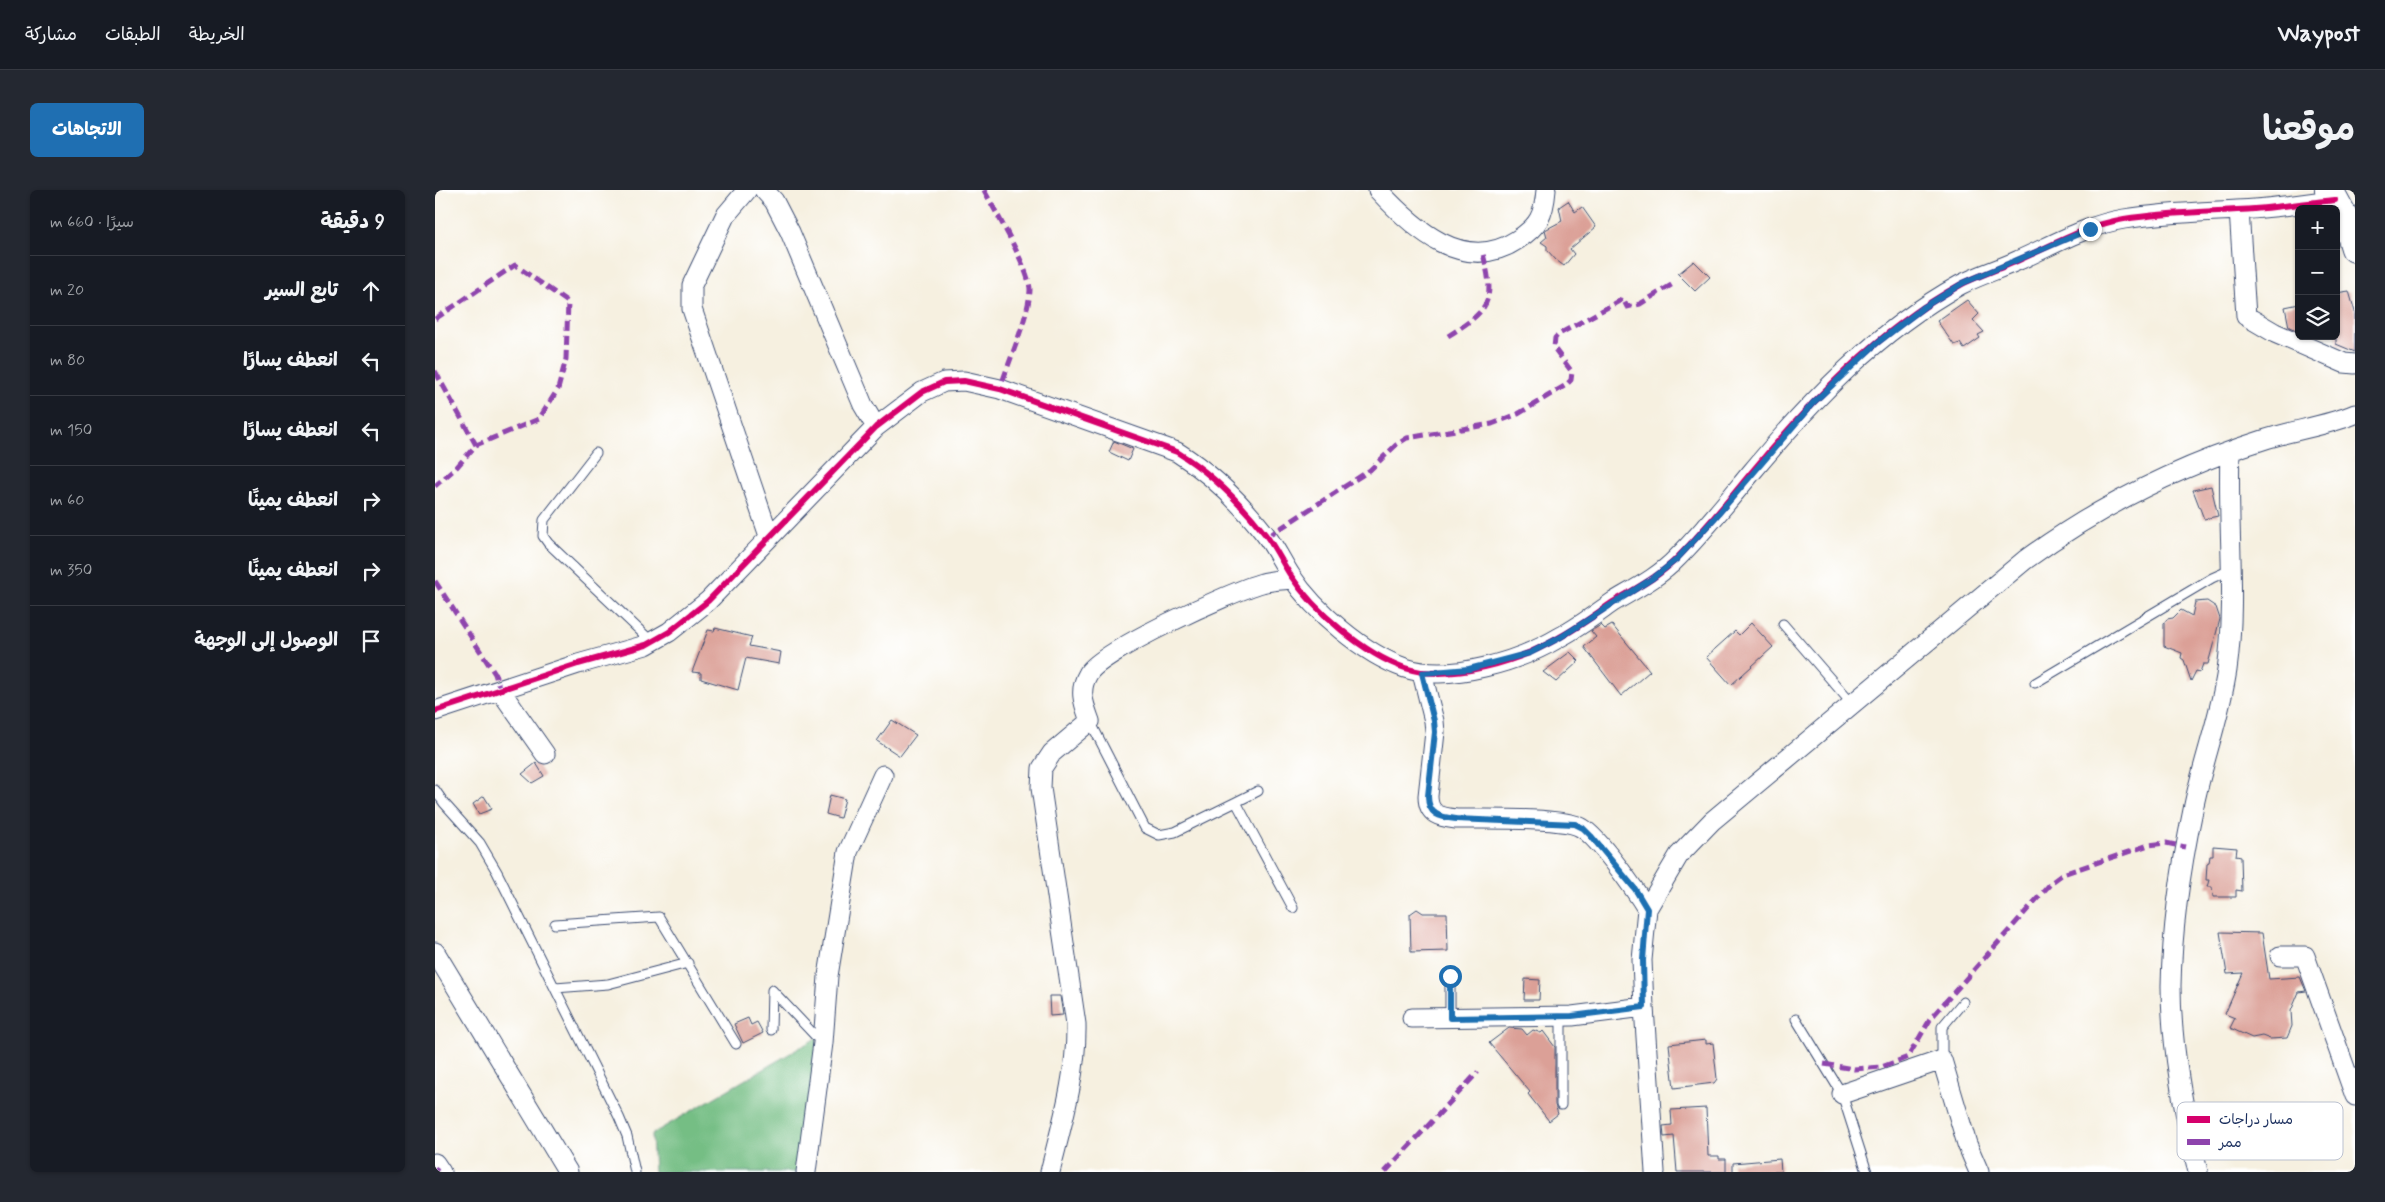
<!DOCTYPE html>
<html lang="ar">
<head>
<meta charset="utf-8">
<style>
	body { margin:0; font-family:Mynerve,"Playpen Sans Arabic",sans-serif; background:#242831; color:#f1f3f6; direction:rtl }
	.controls { position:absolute; right:15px; top:15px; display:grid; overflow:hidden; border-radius:8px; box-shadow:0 1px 4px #0004 }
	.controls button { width:45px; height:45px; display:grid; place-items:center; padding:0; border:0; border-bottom:1px solid #363941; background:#171b24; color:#f1f3f6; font:25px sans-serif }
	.stop { position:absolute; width:15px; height:15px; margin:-11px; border:4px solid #1f6fb2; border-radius:50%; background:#fff }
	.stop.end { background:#1f6fb2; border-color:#fff; box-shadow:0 1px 5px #0008 }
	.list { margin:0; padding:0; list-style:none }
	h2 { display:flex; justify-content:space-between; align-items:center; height:65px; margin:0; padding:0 20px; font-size:21px }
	h2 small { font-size:16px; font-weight:400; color:#9ea1a6 }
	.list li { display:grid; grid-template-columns:32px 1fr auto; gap:15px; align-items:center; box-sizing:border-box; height:70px; padding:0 20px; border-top:1px solid #363941 }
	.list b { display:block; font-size:19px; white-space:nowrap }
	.list em { font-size:16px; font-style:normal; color:#9ea1a6 }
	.icon { flex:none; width:28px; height:28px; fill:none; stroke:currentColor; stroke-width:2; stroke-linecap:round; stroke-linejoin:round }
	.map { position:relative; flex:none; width:1920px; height:982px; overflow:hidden; direction:ltr; border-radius:8px }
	header { display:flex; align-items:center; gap:30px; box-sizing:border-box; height:70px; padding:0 25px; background:#171b24; border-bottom:1px solid #363941 }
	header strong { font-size:24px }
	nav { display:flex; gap:28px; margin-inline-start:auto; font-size:18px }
	.intro { display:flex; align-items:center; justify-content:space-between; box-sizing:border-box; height:120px; padding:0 30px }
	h1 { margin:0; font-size:35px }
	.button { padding:12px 22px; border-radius:8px; background:#1f6fb2; color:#fff; font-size:18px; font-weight:700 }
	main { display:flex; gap:30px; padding:0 30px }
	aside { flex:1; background:#171b24; border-radius:8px; box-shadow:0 1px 4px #0004 }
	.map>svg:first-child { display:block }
	.forest { fill:#74be84; stroke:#487671 }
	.building { fill:#dba097 }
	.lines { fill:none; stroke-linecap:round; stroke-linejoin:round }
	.service-casing { stroke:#3c4c72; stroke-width:11 }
	.minor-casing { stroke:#3c4c72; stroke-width:21 }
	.trunk-casing { stroke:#3c4c72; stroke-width:30 }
	.service { stroke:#fff; stroke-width:9 }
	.minor { stroke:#fff; stroke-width:19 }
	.trunk { stroke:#fff; stroke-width:28 }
	.quiet { stroke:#8e44ad; stroke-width:5; stroke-dasharray:10 5; stroke-linecap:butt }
	.cycleway-casing { stroke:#fff; stroke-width:9 }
	.cycleway { stroke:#d6006c; stroke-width:6 }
	.route { stroke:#1f6fb2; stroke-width:6 }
	.key { fill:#fff; stroke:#bbc1cf; stroke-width:1 }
	.key-label { font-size:14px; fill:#1b2f5e }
</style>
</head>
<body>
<header>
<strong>Waypost</strong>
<nav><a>الخريطة</a><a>الطبقات</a><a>مشاركة</a></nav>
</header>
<div class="intro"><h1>موقعنا</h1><a class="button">الاتجاهات</a></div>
<main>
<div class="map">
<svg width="1920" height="982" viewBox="0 0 1920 982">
	<rect width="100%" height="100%" fill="#fff"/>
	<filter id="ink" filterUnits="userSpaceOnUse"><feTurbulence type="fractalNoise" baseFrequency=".02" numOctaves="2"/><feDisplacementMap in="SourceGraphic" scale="10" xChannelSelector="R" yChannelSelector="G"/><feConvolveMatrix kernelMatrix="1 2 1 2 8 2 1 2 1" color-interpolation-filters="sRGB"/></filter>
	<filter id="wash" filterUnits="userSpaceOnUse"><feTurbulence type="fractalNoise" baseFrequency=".0096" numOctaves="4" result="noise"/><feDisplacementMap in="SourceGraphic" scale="20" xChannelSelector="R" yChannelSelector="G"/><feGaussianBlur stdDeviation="1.12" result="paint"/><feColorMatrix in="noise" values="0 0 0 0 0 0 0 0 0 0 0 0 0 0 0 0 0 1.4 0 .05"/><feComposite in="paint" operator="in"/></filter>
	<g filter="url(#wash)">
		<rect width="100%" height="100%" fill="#f6f0e0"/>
		<path class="forest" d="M383 847 365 982H219L217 944Z"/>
		<g id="blocks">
			<path class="building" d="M1133 11 1140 22 1147 17 1161 37 1135 59 1139 64 1129 76 1121 70 1112 60V56L1106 52 1112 47 1110 40 1127 31 1124 17Z
				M1259 71 1275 87 1260 101 1243 84Z
				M1914 101 1920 122V162L1901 154V103Z
				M1532 110 1544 124 1538 130 1549 142 1543 145 1545 148 1529 159 1525 153 1519 155 1502 131Z
				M1864 114V141L1854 137 1850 117Z
				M679 251 698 259 693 271 674 262Z
				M1776 296 1783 326 1769 329 1758 300Z
				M1772 411 1781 417 1785 429 1773 474H1768L1765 482 1761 481 1756 491 1749 470 1746 468 1747 463 1729 456V433L1732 429 1738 428 1746 420 1757 426 1760 412Z
				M1316 433 1338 457 1296 495 1271 467 1300 441 1304 445Z
				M1166 435 1170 439 1177 435 1215 481 1186 506 1149 457 1161 447 1156 441Z
				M280 438 317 447 314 456 346 462 344 474 311 468 303 500 266 489V483L257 482 273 440 279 441Z
				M1135 462 1144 471 1121 492 1108 482Z
				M457 530 481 545 465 566 442 551Z
				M101 573 109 586 97 593 87 584Z
				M395 605 410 609 405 628 391 624Z
				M49 606 57 619 44 624 38 614Z
				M1778 656 1802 658 1801 666 1806 667 1807 701 1801 700V707H1778L1777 697H1772L1774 690H1771L1772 674 1774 673 1775 666H1778Z
				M982 719 988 723H1012L1013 761 976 762 975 724Z
				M1785 742 1827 743 1834 789 1865 787 1871 801 1864 802 1856 821 1857 836 1852 848 1835 849 1827 846 1817 848 1795 838 1800 828 1790 824 1808 783 1792 784Z
				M1090 789 1105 790 1104 810H1089Z
				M614 806H625L628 825 615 826Z
				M313 828 316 835 322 832 328 843 308 853 299 834Z
				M1074 838 1087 839 1092 845 1098 840 1106 843 1108 841 1120 857V915L1123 924 1114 931 1093 904 1095 902 1054 853Z
				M1271 850V854L1278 853 1282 889 1279 893 1239 898 1234 854Z
				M1271 918 1273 966H1284V969H1291V982H1242L1239 946 1229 947 1228 936 1237 935 1236 920Z
				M1345 969 1346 982H1298V973Z"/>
		</g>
	</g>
	<g filter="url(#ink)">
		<use href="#blocks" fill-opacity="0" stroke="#3c4c72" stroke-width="1"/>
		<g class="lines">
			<g class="service-casing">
				<path id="service" d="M161 263 109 330 108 346 113 353 217 452
					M1348 434 1418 515
					M1600 493 1777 388 1795 380
					M655 531 710 638 724 645 740 642 801 612 858 718
					M0 600 9 613 45 653 62 682 184 927 192 946 200 982
					M801 612 823 601
					M120 734 224 727 301 854
					M1015 786V828
					M120 798 173 794 253 773
					M1126 826V915
					M1361 829 1407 904 1432 982
					M336 840 337 800 387 853
					M1507 870V837L1528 812"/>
			</g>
			<g class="minor-casing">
				<path id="minor" d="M312 0 290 26 257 95V119L334 346
					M329 0 339 11 355 42 428 215 441 237
					M943 0C978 38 1029 85 1082 50 1104 36 1109 25 1111 0
					M1804 20 1811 126 1840 143 1909 173 1920 174
					M987 483 999 531 1000 542 993 606C993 625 1005 627 1021 629 1045 629 1131 627 1147 638 1164 648 1201 701 1212 719
					M65 500 110 564
					M0 521 143 474 211 455 234 442 273 411 441 237 487 202 509 192 529 191 565 199 742 262C776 283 805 312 830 344 840 357 847 372 856 386 879 421 929 464 970 478 1015 493 1085 471 1125 447 1144 437 1161 424 1178 412 1200 399 1224 387 1242 368 1269 341 1292 312 1316 283 1376 211 1443 140 1525 95 1544 85 1565 79 1584 70 1618 55 1652 35 1689 29 1726 23 1764 22 1802 20 1835 19 1868 13 1900 10
					M0 762 133 982
					M1845 766H1870L1920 906
					M977 828 1137 826 1209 817
					M1407 904 1507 870 1532 954 1544 982
					M0 973 6 982
					M371 982 388 853 393 786 413 662 448 585
					M615 982C627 933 642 885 641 834L606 598 607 578 617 563 655 531C649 514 643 501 653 484 665 461 798 401 827 393 837 390 848 390 857 389
					M1220 982 1209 817 1207 770 1212 719 1244 665 1277 631 1590 370C1663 317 1742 277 1828 250 1858 240 1891 236 1920 224
					M1763 982C1749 922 1736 857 1736 796 1737 737 1746 677 1758 620 1767 573 1785 528 1792 480 1802 408 1792 334 1795 262"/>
			</g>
			<g class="trunk-casing">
				<path id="trunk" d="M1894 0 1913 35 1920 58"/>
			</g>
			<use href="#service" class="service"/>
			<use href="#minor" class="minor"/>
			<use href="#trunk" class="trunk"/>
			<path class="quiet" d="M549 0C560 21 595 80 595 100 594 126 573 173 565 199
				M0 129 80 75 133 112 131 169 123 199 104 229 41 255
				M1013 146C1054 120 1061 112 1048 64
				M0 181 41 255 21 278 0 296
				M832 347 935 280 961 255 972 248 1057 234 1083 224 1131 195 1136 190 1137 182 1119 158 1120 148 1124 144 1188 109 1192 117 1205 114 1238 94
				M0 391 60 484 65 500
				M1389 874 1419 879 1447 877 1473 867 1496 828 1617 692 1628 684 1714 655 1731 653 1750 657
				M0 980 3 978
				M950 982 1043 882"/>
			<g class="cycleway-casing">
				<path id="cycleway" d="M0 521 143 474 211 455 234 442 273 411 441 237 487 202 509 192 529 191 565 199 742 262C776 283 805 312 830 344 840 357 847 372 856 386 879 421 929 464 970 478 1015 493 1085 471 1125 447 1144 437 1161 424 1178 412 1200 399 1224 387 1242 368 1269 341 1292 312 1316 283 1376 211 1443 140 1525 95 1544 85 1565 79 1584 70 1618 55 1652 35 1689 29 1726 23 1764 22 1802 20 1835 19 1868 13 1900 10"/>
			</g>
			<use href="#cycleway" class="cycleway"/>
		</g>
	</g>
	<g class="lines" filter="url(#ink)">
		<path class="route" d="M1015 786V828L1137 826 1209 817 1208 770 1212 719 1200 699 1156 646 1148 638 1140 634 1021 629C1005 627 993 625 993 606L1000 542 999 531 987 483 1034 479 1095 463 1126 447 1218 388 1241 370 1279 329 1378 213 1442 153 1489 117 1528 93 1655 39"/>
	</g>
	<rect x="1742" y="912" width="166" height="58" rx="8" class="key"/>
	<rect x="1752" y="926" width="23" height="7" fill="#d6006c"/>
	<rect x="1752" y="949" width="23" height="6" fill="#8e44ad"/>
	<g class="key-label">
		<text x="1784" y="934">مسار دراجات</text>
		<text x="1784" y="957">ممر</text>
	</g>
</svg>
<div class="controls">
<button>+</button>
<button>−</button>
<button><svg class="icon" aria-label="layers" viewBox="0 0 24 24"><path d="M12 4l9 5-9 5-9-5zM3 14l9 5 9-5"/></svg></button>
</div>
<div class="stop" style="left:1015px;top:786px"></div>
<div class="stop end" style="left:1655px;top:39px"></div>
</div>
<aside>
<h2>9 دقيقة<small>سيرًا · 660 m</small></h2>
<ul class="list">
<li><svg class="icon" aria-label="ahead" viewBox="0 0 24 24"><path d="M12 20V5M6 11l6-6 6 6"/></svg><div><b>تابع السير</b></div><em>20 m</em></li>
<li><svg class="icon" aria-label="left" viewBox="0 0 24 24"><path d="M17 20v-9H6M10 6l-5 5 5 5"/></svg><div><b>انعطف يسارًا</b></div><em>80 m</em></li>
<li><svg class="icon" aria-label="left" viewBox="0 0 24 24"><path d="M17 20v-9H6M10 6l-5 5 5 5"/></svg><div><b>انعطف يسارًا</b></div><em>150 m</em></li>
<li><svg class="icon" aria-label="right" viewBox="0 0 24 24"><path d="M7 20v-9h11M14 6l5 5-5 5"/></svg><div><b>انعطف يمينًا</b></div><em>60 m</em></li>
<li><svg class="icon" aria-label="right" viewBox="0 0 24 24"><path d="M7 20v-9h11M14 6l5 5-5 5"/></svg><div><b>انعطف يمينًا</b></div><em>350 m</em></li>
<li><svg class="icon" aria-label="arrive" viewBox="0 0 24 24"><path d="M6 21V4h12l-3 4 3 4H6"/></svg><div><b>الوصول إلى الوجهة</b></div></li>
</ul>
</aside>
</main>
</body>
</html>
